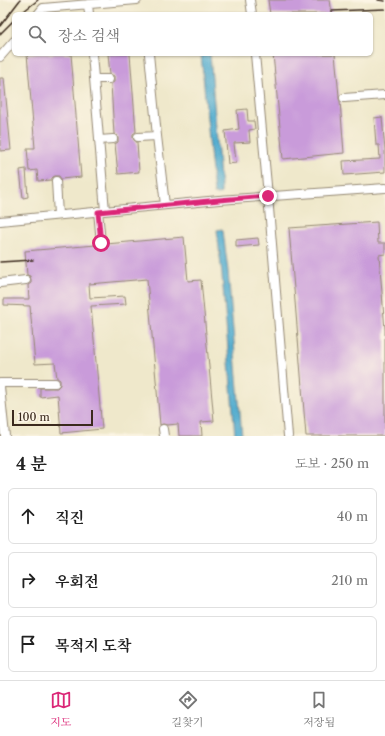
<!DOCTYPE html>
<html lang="ko">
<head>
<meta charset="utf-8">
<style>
	body { margin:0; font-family:"Libre Caslon Text","Noto Serif KR",serif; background:#f2f2f2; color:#222 }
	.scale { position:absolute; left:12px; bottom:10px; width:81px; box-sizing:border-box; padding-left:4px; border:2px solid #3b2a1e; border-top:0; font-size:11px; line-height:14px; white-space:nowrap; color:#3b2a1e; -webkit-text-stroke:3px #fcf5e5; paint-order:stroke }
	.stop { position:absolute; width:12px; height:12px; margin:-9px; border:3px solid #db2777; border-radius:50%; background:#fff }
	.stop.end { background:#db2777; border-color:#fff; box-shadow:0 1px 4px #0008 }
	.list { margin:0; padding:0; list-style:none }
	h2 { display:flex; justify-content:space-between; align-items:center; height:52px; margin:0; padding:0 16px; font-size:17px }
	h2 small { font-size:13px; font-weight:400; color:#767676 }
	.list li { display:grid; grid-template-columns:26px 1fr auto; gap:12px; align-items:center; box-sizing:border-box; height:56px; margin:0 8px 8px; padding:0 8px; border:1px solid #e0e0e0; border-radius:6px }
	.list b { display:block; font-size:15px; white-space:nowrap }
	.list em { font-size:13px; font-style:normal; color:#767676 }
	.icon { flex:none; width:22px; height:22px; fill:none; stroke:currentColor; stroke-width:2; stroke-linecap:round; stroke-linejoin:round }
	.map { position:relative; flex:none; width:385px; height:436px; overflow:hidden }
	.search { position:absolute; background:#fff; box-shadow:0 1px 3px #0004; left:12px; right:12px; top:12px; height:44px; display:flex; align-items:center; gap:10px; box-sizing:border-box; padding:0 14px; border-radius:6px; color:#767676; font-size:15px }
	.sheet { height:244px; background:#fff }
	nav { display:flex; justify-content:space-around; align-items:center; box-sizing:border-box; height:56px; border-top:1px solid #e0e0e0; background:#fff; font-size:11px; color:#767676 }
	nav a { display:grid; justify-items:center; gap:2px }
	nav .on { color:#db2777 }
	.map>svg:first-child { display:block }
	.water { fill:#51accf; stroke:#466b76 }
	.building { fill:#c99bda }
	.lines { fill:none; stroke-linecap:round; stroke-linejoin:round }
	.minor-casing { stroke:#958974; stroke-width:10 }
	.minor { stroke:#fff; stroke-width:8 }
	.rail { stroke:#3b2a1e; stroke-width:1.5 }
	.route { stroke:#db2777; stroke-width:5 }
</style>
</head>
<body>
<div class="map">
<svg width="385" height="436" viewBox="0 0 385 436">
	<rect width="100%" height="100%" fill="#fcf5e5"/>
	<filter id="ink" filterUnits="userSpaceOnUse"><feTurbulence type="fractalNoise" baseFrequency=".025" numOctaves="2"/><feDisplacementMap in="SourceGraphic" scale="8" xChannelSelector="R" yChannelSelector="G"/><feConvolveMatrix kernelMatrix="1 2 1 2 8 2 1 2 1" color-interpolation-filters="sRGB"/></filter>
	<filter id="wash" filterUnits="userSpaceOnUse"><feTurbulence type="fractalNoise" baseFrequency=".012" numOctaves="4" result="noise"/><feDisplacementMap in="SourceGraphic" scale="16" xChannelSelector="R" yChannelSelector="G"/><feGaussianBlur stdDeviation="0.9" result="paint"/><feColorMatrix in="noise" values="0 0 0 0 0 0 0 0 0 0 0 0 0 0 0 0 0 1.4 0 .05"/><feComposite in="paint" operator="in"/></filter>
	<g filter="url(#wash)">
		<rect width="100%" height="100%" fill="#efe8cb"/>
		<path class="water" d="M201 54H210L221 190V193L219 194H214Z
			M222 229 223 231 228 271 242 436H235L222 275 217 230Z"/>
		<g id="blocks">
			<path class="building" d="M268 0H330L332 14H270Z
				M27 54H71L81 177 61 179 59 176H55L53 177 51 180 38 181 37 170 29 171 27 148H35Z
				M108 54H130L136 132 133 134V138L134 140 137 142 139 172 118 174 115 144 118 142V138L117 136 114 134 111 84 114 82V76L110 74Z
				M273 54H335L339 96V99L340 101 344 153 283 159Z
				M0 78H4L11 150 0 151Z
				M247 109 248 121H254L255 129 249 130 250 142 234 143 236 163 228 164 225 131 239 129 237 110Z
				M382 117 385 150V172L344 175 343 161 380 159 379 145H376L374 118Z
				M26 169 28 197 23 198 20 170Z
				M377 222 378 243H385V254L379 255 385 330V436H306L289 228Z
				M184 237 188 281 201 280 214 421 201 422 202 436H179L178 424 167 425 163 424 160 425 147 279 89 284 90 298 125 296 126 304 91 306 102 429 61 433 58 395 40 397V388H57L60 385V380L57 378 55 363 35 364 30 306 4 305V299H29L28 285 31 283V280L30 276 27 275 25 251 96 245 98 248H101L104 247 106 244Z
				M258 238 259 245 236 247V240Z"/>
		</g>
	</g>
	<g filter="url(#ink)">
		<use href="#blocks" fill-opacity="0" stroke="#958974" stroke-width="1"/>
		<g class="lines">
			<g class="minor-casing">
				<path id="minor" d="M250 0 252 14
					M88 4 89 14
					M38 14 43 8 137 0
					M92 54 105 211
					M149 54 157 136 165 205
					M255 54 268 196 288 436
					M0 57 14 41
					M94 79H109
					M344 98 385 95
					M138 137 157 136
					M99 140 113 139
					M56 181 58 215
					M98 211 101 243
					M0 221 219 200 385 188
					M0 283 26 280
					M0 383H55
					M0 387 5 436
					M163 429 164 436"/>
			</g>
			<use href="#minor" class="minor"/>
			<path class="rail" d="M378 0 385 1
				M332 11 385 9
				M20 14 38 0
				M0 26 20 0
				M0 34 14 20
				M0 262 33 260"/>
		</g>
	</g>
	<g class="lines" filter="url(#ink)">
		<path class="route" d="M101 243 98 212 219 200 268 196"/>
	</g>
</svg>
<div class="scale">100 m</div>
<div class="stop" style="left:101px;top:243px"></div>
<div class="stop end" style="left:268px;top:196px"></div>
<div class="search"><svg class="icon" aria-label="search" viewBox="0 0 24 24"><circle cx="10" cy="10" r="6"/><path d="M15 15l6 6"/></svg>장소 검색</div>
</div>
<section class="sheet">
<h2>4 분<small>도보 · 250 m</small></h2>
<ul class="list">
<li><svg class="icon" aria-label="ahead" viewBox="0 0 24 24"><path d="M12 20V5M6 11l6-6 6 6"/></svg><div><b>직진</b></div><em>40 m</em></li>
<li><svg class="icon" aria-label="right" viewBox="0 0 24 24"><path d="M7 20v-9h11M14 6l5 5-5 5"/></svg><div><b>우회전</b></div><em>210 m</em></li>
<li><svg class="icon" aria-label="arrive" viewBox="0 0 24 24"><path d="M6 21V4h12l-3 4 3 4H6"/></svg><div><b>목적지 도착</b></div></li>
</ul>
</section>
<nav>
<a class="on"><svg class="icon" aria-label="map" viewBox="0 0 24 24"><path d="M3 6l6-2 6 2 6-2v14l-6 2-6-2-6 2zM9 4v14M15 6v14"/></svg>지도</a>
<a><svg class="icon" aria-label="directions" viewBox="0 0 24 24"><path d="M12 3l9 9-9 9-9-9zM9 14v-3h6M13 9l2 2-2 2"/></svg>길찾기</a>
<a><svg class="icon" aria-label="saved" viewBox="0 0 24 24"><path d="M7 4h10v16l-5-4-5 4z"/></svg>저장됨</a>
</nav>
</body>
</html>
